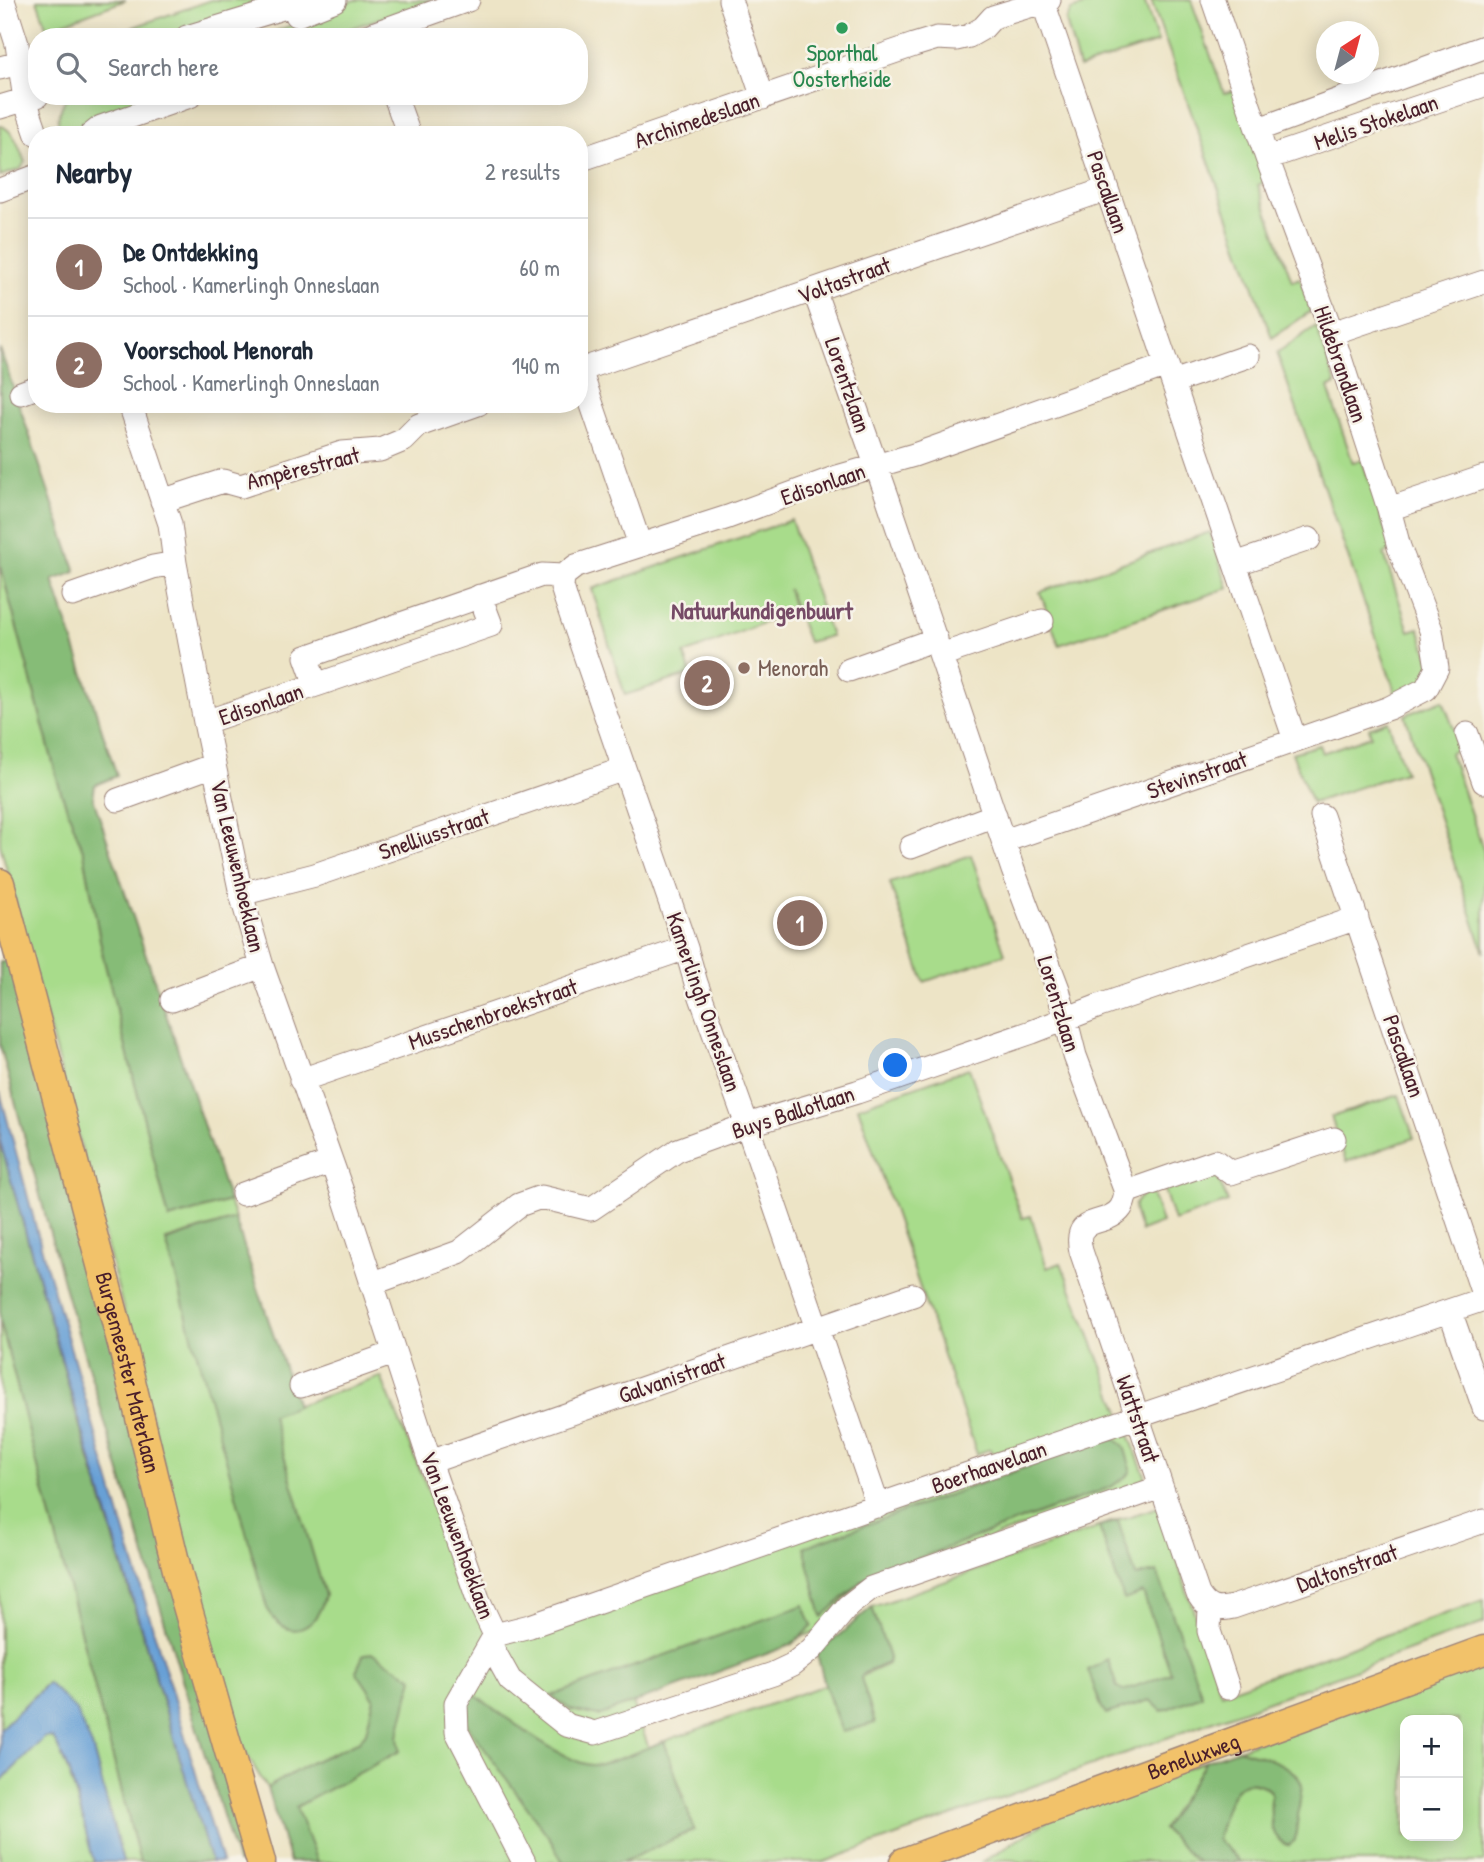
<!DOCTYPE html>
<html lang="en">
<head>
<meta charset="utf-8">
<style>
	body { margin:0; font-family:"Patrick Hand",sans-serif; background:#f6f6f7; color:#1f2937 }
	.controls { position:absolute; right:21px; bottom:21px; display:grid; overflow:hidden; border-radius:14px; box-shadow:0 4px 18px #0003 }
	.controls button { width:63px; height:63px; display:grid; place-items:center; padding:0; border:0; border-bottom:2px solid #e0e1e3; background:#fff; color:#1f2937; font:35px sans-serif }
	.compass { position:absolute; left:1316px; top:21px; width:63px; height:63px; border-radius:50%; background:#fff; box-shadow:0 4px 18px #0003; rotate:36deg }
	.you { position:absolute; left:896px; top:1066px; width:24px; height:24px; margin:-18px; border:5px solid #fff; border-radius:50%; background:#1a73e8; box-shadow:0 0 0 10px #1a73e833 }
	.badge { display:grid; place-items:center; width:46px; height:46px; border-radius:50%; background:#d1495b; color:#fff; font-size:23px; font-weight:700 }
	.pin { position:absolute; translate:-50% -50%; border:4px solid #fff; box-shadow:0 2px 7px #0006 }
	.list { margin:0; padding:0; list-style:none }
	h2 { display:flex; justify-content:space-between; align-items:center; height:91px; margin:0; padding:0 28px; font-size:30px }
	h2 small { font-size:23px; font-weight:400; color:#747a83 }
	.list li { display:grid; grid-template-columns:46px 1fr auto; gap:21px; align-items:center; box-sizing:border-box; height:98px; padding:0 28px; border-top:2px solid #e0e1e3 }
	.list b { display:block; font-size:26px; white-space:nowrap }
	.list p { margin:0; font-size:23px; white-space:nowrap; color:#747a83 }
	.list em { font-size:23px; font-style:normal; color:#747a83 }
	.icon { flex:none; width:38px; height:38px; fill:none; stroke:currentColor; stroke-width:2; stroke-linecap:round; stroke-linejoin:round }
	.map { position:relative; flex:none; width:1484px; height:1862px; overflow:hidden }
	.search { position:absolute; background:#fff; box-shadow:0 4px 18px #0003; left:28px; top:28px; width:560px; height:77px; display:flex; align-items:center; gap:18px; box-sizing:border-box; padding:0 24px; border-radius:28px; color:#747a83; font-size:26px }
	.panel { position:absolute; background:#fff; box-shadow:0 4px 18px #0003; left:28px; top:126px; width:560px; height:287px; border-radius:28px }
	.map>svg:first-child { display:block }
	.green { fill:#a8dc8b; stroke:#797e5b; stroke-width:2; fill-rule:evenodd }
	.forest { fill:#86bc77; stroke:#686e51; stroke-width:2 }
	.water { fill:#67a0d6; stroke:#586080; stroke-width:2 }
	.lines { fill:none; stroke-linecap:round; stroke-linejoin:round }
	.minor-casing { stroke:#9c8278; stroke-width:25 }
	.major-casing { stroke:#9c8278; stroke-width:31 }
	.minor { stroke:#fff; stroke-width:23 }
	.major { stroke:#f2c26a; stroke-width:28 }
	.leisure-dot { fill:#2e9e5b; stroke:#f7f3e8; stroke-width:2.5 }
	.education-dot { fill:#8d6e63; stroke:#f7f3e8; stroke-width:2.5 }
	.labels { text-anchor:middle; stroke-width:5; stroke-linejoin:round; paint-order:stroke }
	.leisure-label { font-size:23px; fill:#27864d; stroke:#f7f3e8 }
	.street-label { font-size:23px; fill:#4a1f2b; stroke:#f7f3e8 }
	.education-label { font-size:23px; fill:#785e54; stroke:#f7f3e8; text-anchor:start }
	.neighbourhood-label { font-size:24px; font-weight:bold; fill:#764b66; stroke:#f7f3e8 }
</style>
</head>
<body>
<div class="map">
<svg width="1484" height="1862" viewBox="0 0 1484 1862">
	<rect width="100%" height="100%" fill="#f7f3e8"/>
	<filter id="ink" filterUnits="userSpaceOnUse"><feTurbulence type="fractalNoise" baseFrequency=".0143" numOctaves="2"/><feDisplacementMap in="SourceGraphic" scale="14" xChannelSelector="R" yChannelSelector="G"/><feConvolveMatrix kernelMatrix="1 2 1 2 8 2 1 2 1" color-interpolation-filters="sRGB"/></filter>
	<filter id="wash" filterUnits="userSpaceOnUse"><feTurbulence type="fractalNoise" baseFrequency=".00686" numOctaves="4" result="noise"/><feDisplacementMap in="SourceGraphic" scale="28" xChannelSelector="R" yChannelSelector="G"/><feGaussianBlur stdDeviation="1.57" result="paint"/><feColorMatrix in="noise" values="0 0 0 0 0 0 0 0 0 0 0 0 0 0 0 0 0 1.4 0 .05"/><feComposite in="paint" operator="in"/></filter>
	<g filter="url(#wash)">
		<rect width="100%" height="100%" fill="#ede4c6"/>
		<path class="green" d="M37 0H126L47 29Z
			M211 0H285L183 37H153L128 29Z
			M354 0H434L325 37H262Z
			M1102 0H1144L1158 42 1079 68 1066 21 1071 10Z
			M1151 0H1191L1224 93 1237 90 1267 181 1258 185 1292 281 1300 278 1311 311 1272 338Z
			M72 96H156L102 118 76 135H60C55 122 60 111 65 99Z
			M0 125C16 132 19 148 25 162L21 169 0 176Z
			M1316 326 1336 384 1328 388 1353 463 1362 460 1392 550 1384 554 1409 631 1419 628 1435 676 1398 700 1277 353Z
			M791 520 831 636 808 642 788 589 794 611 684 654 691 674 625 695 592 589Z
			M1210 532 1228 588 1059 645 1040 592Z
			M0 564 60 789 84 853 103 956 169 1219 229 1201 235 1219 166 1240 271 1414 381 1377 491 1640 994 1460 990 1449 977 1454 858 1107 969 1068 1022 1218 1031 1216 1047 1268 1061 1263 1148 1483 860 1583 814 1633 626 1682 668 1804 684 1798 664 1741 825 1685 838 1722 846 1683 888 1664 889 1658 872 1607 1095 1529V1527L1159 1507 1221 1693 1484 1600V1623L824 1862H317L295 1807 302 1768 267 1788 233 1732 86 1165 0 844Z
			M1443 700 1461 748 1450 753 1484 852V953L1405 715Z
			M1388 721 1405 772 1312 803 1292 753 1319 745 1322 753 1371 736 1369 728Z
			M971 855 1005 954 924 982 890 883Z
			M1399 1095 1414 1138 1346 1162 1331 1117Z
			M1204 1173 1218 1178 1228 1202 1174 1221 1163 1187Z
			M1151 1191 1162 1223 1141 1231C1133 1212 1128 1200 1151 1191Z
			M0 1320 140 1862H123L92 1746 47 1683 0 1729Z
			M1484 1660V1862H1240L1217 1839C1222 1820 1230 1773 1258 1784 1264 1786 1268 1788 1271 1793 1271 1813 1267 1838 1289 1846L1295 1840 1298 1775 1281 1765 1238 1749ZM1405 1720H1458V1836H1405Z
			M45 1737 53 1738C74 1776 82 1821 94 1862H0V1782Z
			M1206 1761 1163 1829 1197 1862H1020C1009 1857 995 1862 982 1862L1057 1815Z"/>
		<path class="forest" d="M0 349 76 572 53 580 117 776 95 785 93 798 229 1201 169 1219 103 956 84 853 60 789 0 564Z
			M10 961 251 1862H237L66 1293 0 1045V962Z
			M0 1141 77 1417 211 1862H140L0 1320Z
			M235 1219 297 1406 272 1415 325 1595C317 1631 287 1645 267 1608L166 1241Z
			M1115 1439 1124 1446 1131 1469 1129 1474 1111 1487 865 1578 822 1617 804 1547 1102 1440Z
			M1118 1521 1136 1576 1157 1572 1202 1695 1162 1711 1150 1700 1106 1714 1101 1706 1088 1670 1108 1660 1117 1687 1123 1691 1171 1673 1143 1593 1124 1600 1099 1527Z
			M804 1605 812 1626 791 1645 598 1716 571 1710 551 1696Z
			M872 1607 889 1658 888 1663 864 1673 861 1678 875 1723 842 1732 825 1685 817 1654Z
			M373 1653 413 1678 398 1737 400 1751 296 1807 317 1862H290L267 1788 312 1762 360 1741 366 1732 374 1698 356 1671 364 1654Z
			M468 1690C494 1708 564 1764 592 1765 607 1766 648 1747 664 1741L694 1830 623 1862H563L548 1836 455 1708Z
			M1238 1749C1259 1756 1292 1762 1302 1784L1295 1840 1289 1846C1267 1838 1271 1813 1271 1793 1268 1788 1264 1786 1258 1784 1231 1773 1222 1820 1217 1839L1240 1862H1197L1163 1829 1206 1761Z"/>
		<path class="water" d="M0 1092 46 1265 222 1862H211L71 1392 0 1141Z
			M48 1683 76 1710 92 1746 123 1862H94C82 1821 75 1775 53 1738L45 1737 0 1782V1729Z"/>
	</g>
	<g filter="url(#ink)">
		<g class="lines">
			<g class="minor-casing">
				<path id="minor" d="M3 0 17 44 25 100 37 135
					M730 0 763 98
					M1043 2 1295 740
					M297 15 335 0
					M187 37 309 0
					M364 37 468 0
					M0 68 37 58
					M395 96 409 135
					M0 107 37 96
					M1259 129 1484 47
					M91 135 101 127 190 96
					M1267 158 1484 85
					M579 160 914 45 937 38 956 39 969 36 983 28 993 17 1049 0
					M0 190 37 176
					M814 290 887 496 1013 870 1058 989 1075 1056 1126 1192
					M1332 333 1484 282
					M579 367 640 545
					M580 370 1107 189
					M1173 382 1248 356
					M21 393 37 387
					M130 404 170 524 175 563 205 722 241 894 262 966 344 1197 430 1462 478 1599 495 1635 456 1703 457 1732 524 1862
					M162 501 223 481 241 486 342 453 380 450 404 440 419 425 478 404
					M1389 509 1484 477
					M1235 564 1309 539
					M563 576 562 587 566 600 686 948 696 983 747 1125 878 1506
					M73 595 153 567 175 563
					M941 655 1042 621
					M849 670 936 639
					M316 685 491 625 480 596
					M205 722 316 685 306 657 542 575 563 576 576 566 728 517 837 477 914 455 1167 365
					M1467 734 1484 782
					M118 800 214 765
					M1322 816 1484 1297
					M1004 841 1389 708 1426 689 1437 668 1431 630 1399 547 1389 509 1332 333 1267 158 1213 0
					M911 847 995 815
					M241 894 315 875 624 769
					M172 1000 262 966
					M301 1080 686 948
					M1334 1139 1231 1173 1215 1161 1126 1192C1125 1197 1124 1203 1121 1208 1107 1228 1072 1213 1081 1251L1198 1594C1207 1609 1216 1611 1233 1607L1484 1521
					M243 1194 331 1162
					M371 1284 459 1252 519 1205 541 1197 591 1209 678 1150 747 1125 857 1092 1032 1032 1099 1006 1357 918
					M1450 1311 1484 1408
					M301 1386 394 1353
					M430 1462 913 1295
					M1210 1608 1209 1631 1228 1688
					M495 1635 530 1626 965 1475 1484 1299
					M490 1644 510 1680 566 1725 595 1733 773 1674 792 1665 812 1649 848 1606 871 1588 1161 1487"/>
			</g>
			<g class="major-casing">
				<g id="major">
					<path id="s1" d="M0 883 123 1348 179 1578 261 1862"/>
					<path id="s2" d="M904 1862 1484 1650"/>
				</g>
			</g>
			<use href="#minor" class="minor"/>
			<use href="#major" class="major"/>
		</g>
	</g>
	<circle class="leisure-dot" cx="842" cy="28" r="7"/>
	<circle class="education-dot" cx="744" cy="668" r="7"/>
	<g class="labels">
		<g class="leisure-label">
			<text x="842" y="61">Sporthal<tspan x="842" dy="26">Oosterheide</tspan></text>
		</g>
		<g class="street-label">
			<text transform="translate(697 120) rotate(-19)" y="8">Archimedeslaan</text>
			<text transform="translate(1376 122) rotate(-19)" y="8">Melis Stokelaan</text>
			<text transform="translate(1108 192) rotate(71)" y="8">Pascallaan</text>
			<text transform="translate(844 280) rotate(-20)" y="8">Voltastraat</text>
			<text transform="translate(1341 364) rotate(71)" y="8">Hildebrandlaan</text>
			<text transform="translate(848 385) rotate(71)" y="8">Lorentzlaan</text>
			<text transform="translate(303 468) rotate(-14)" y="8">Ampèrestraat</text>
			<text transform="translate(823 484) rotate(-19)" y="8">Edisonlaan</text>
			<text transform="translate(261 704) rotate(-19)" y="8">Edisonlaan</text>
			<text transform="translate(1197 775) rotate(-19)" y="8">Stevinstraat</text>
			<text transform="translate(434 834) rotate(-19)" y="8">Snelliusstraat</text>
			<text transform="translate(238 866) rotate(77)" y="8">Van Leeuwenhoeklaan</text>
			<text transform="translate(704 1002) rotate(71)" y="8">Kamerlingh Onneslaan</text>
			<text transform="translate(1059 1004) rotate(73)" y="8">Lorentzlaan</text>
			<text transform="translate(493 1014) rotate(-19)" y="8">Musschenbroekstraat</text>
			<text transform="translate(1404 1056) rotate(71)" y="8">Pascallaan</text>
			<text transform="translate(793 1112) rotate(-18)" y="8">Buys Ballotlaan</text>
			<text dy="8" stroke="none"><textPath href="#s1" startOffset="506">Burgemeester Materlaan</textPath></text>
			<text transform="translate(672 1378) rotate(-19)" y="8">Galvanistraat</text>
			<text transform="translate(1138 1419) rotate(71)" y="8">Wattstraat</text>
			<text transform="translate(989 1467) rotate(-19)" y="8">Boerhaavelaan</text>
			<text transform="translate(458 1535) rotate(70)" y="8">Van Leeuwenhoeklaan</text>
			<text transform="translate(1347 1568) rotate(-19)" y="8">Daltonstraat</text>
			<text dy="8" stroke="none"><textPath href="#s2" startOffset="308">Beneluxweg</textPath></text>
		</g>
		<g class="education-label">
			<text x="758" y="676">Menorah</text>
		</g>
		<g class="neighbourhood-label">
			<text x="762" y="619">Natuurkundigenbuurt</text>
		</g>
	</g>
</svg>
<div class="controls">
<button>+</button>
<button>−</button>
</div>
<svg class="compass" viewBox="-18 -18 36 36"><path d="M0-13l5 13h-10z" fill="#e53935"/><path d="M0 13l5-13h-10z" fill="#747a83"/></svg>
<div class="you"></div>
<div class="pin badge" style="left:800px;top:923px;background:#8d6e63">1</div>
<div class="pin badge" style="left:707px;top:683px;background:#8d6e63">2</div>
<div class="search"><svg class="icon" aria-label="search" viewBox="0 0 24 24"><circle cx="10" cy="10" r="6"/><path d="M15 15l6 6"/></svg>Search here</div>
<section class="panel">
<h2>Nearby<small>2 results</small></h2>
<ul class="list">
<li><span class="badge" style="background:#8d6e63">1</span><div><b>De Ontdekking</b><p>School · Kamerlingh Onneslaan</p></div><em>60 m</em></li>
<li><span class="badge" style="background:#8d6e63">2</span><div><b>Voorschool Menorah</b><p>School · Kamerlingh Onneslaan</p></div><em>140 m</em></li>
</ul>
</section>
</div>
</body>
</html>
